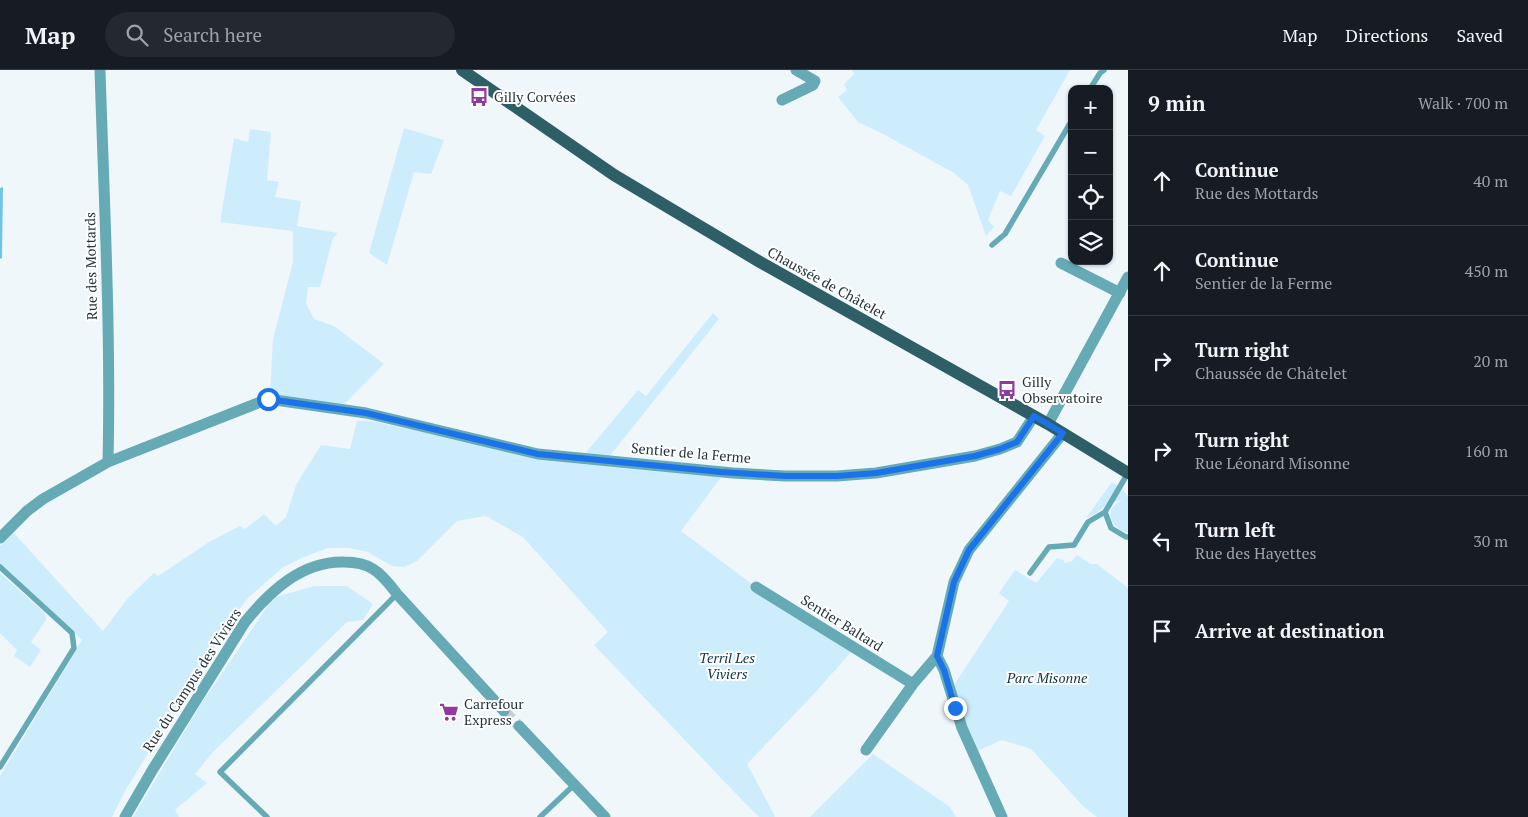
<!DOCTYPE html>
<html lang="en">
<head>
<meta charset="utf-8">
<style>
	body { margin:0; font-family:"PT Serif",serif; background:#242831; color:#f1f3f6 }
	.controls { position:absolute; right:15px; top:15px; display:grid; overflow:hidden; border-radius:10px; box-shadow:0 1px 4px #0004 }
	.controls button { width:45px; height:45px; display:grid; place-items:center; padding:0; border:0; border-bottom:1px solid #363941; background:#171b24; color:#f1f3f6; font:25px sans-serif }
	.stop { position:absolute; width:15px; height:15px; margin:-11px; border:4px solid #1a73e8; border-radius:50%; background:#fff }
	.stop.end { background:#1a73e8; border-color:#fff; box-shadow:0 1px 5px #0008 }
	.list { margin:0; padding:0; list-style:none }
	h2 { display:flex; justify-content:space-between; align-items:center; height:65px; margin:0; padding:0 20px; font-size:21px }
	h2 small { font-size:16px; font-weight:400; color:#9ea1a6 }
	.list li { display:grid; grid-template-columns:32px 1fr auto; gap:15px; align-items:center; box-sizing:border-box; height:90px; padding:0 20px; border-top:1px solid #363941 }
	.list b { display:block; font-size:19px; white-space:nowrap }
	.list p { margin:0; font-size:16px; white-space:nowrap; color:#9ea1a6 }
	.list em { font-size:16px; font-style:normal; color:#9ea1a6 }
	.icon { flex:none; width:28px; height:28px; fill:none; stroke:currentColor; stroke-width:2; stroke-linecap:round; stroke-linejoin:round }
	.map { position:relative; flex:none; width:1128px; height:747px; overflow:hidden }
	header { display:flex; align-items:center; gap:30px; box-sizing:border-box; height:70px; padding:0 25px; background:#171b24; border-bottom:1px solid #363941 }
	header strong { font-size:24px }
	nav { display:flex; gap:28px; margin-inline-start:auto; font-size:18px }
	.search { width:350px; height:45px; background:#242831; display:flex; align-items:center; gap:12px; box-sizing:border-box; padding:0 18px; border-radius:28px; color:#9ea1a6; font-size:19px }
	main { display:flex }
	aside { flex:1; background:#171b24 }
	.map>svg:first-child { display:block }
	.green { fill:#ceedfc }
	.forest { fill:#6fc3e7 }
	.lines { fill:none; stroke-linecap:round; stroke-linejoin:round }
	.street-tunnel { stroke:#c7d0d5; stroke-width:11; stroke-dasharray:11 5.5; stroke-linecap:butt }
	.lane { stroke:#66aab6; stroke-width:5.5 }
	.street { stroke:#66aab6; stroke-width:11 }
	.primary { stroke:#2f5f66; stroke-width:12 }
	.route { stroke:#1a73e8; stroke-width:6 }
	.labels { text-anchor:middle; stroke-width:4; stroke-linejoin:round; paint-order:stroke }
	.poi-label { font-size:14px; fill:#25353c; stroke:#fff; text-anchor:start }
	.street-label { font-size:14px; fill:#25353c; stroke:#fff }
	.park-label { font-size:14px; font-style:italic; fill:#0d3544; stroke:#fff }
</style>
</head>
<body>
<header>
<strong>Map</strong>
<div class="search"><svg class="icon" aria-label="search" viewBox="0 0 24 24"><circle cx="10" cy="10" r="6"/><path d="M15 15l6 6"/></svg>Search here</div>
<nav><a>Map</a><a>Directions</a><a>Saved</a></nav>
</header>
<main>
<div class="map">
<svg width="1128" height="747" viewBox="0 0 1128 747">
	<rect width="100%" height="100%" fill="#eff7fb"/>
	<path class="green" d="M852 0H1070L1036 60 1045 66 1011 126 1000 121 988 150 994 157 986 166 968 115 954 103 885 65 858 52 838 27 847 20 844 14 854 4Z
		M404 58 444 70 431 104 414 102 387 195 369 183Z
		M250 59 271 62 267 110 279 112 275 127 301 131 297 156 338 163 333 168 320 217H308L306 233 314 249 334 256 384 294 342 336 270 324 273 269 293 192V161L220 152 234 68 248 72Z
		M713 243 719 249 609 387 584 385 638 320 646 326Z
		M357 351H371L545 388 722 406 681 461 756 517 853 580 812 626 747 694 775 746 774 747H759L742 730 594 575 608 562 523 467 486 446 457 451 417 491 404 497 392 496 368 482 349 478H328L304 487 282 498 248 528 228 554 125 721 112 747H0V706L82 570 0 497V476L13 462 103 561 128 528 154 503 158 506 209 472 240 456 245 459 264 444 276 456 286 447 296 415 321 375 350 379Z
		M1112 412 1121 418 1128 426V462C1119 462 1108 451 1111 441 1112 436 1118 433 1122 429L1103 437 1097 443 1086 448Z
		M1077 485 1091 494H1097L1128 518V747H1097L1083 736 1031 679 1002 670 977 681 974 679 954 615 1009 531 999 523 1015 500 1036 513 1057 488 1063 490 1065 493 1072 491Z
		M0 503 45 543 46 550 31 572 41 580 30 597 14 586 17 580 0 563Z
		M314 516H347L373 534 363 550 347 552 213 682 195 704 207 713 175 740 179 747H133L201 634 263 543 272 528Z
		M873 684 950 737 956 747H810Z"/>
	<path class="forest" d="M3 117 2 188 0 189V118Z"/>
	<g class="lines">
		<path class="street-tunnel" d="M504 641 519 656"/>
		<path class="lane" d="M1090 19 1100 3 1104 0
			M992 175 1005 164 1072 50
			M1128 403 1105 442 1111 458 1126 467H1128
			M0 497 72 563 74 578 0 697
			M1030 503 1049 477 1074 475 1088 452 1105 442
			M267 747 220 702 397 524
			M540 747 574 715"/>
		<path class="street" d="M100 0C104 130 111 261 108 392
			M782 30 813 15 815 11 796 0
			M1061 193 1120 223
			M1048 354 1128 207
			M0 468 27 441 43 429 108 392 268 329 366 343 538 384 733 403 785 406H837L876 403 975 386 1000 379 1017 372 1034 346
			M756 517 913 614
			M937 586 944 600 962 658 1002 747
			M519 656 605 747
			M866 680 913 614 937 586 954 512 969 480 1063 363
			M125 747 153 699 245 552C270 521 302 491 344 492 354 492 364 493 373 499 383 505 390 515 397 524L504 641"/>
		<path class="primary" d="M462 0 614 105 760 192 1048 354 1128 403"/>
	</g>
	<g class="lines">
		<path class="route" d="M268 329 366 343 538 384 721 402 785 406H837L876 403 975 386 1000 379 1017 372 1034 346 1063 363 969 480 954 512 937 586 944 600 955 638"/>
	</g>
	<defs>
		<g id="bus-bare" transform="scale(1.5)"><path d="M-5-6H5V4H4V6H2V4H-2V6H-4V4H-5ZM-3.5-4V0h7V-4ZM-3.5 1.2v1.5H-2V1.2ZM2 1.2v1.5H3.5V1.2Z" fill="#9438a2" stroke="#fff" stroke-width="2.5" paint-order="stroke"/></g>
		<g id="supermarket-bare" transform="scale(1.5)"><path d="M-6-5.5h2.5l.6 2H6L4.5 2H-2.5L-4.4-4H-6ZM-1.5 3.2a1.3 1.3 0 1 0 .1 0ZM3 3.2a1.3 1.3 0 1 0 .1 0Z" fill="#9438a2" stroke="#fff" stroke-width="2.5" paint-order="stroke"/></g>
	</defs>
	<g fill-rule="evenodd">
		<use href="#bus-bare" x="479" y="27"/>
		<use href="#bus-bare" x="1007" y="320"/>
		<use href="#supermarket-bare" x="449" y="642"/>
	</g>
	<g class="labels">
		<g class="poi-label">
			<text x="494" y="32">Gilly Corvées</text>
			<text x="1022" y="317">Gilly<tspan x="1022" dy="16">Observatoire</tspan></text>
			<text x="464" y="639">Carrefour<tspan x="464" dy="16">Express</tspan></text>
		</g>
		<g class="street-label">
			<text transform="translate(91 196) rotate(-91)" y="5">Rue des Mottards</text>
			<text transform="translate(827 213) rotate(29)" y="5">Chaussée de Châtelet</text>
			<text transform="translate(691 383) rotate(5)" y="5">Sentier de la Ferme</text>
			<text transform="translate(842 553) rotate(32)" y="5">Sentier Baltard</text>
			<text transform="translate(192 610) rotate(-57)" y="5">Rue du Campus des Viviers</text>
		</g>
		<g class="park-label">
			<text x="727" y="593">Terril Les<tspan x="727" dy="16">Viviers</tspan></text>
			<text x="1047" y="613">Parc Misonne</text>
		</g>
	</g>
</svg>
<div class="controls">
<button>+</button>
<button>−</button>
<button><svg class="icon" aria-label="locate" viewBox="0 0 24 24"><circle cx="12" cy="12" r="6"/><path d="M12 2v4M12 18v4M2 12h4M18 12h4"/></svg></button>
<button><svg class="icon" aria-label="layers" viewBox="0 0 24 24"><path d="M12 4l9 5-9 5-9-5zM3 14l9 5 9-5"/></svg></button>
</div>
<div class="stop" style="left:268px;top:329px"></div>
<div class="stop end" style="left:955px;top:638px"></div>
</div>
<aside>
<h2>9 min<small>Walk · 700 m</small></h2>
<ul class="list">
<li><svg class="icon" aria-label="ahead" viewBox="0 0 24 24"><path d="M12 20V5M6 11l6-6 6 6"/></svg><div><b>Continue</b><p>Rue des Mottards</p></div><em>40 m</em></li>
<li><svg class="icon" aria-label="ahead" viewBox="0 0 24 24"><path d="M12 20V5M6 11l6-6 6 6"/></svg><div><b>Continue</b><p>Sentier de la Ferme</p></div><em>450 m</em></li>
<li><svg class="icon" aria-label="right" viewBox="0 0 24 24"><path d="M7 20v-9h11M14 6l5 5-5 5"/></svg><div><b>Turn right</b><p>Chaussée de Châtelet</p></div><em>20 m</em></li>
<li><svg class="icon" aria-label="right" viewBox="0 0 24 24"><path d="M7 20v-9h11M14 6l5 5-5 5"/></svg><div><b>Turn right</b><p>Rue Léonard Misonne</p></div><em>160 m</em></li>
<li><svg class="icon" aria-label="left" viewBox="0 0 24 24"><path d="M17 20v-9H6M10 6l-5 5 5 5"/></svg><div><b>Turn left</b><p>Rue des Hayettes</p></div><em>30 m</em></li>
<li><svg class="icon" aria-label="arrive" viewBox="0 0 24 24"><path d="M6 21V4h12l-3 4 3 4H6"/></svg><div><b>Arrive at destination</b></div></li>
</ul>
</aside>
</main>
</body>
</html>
